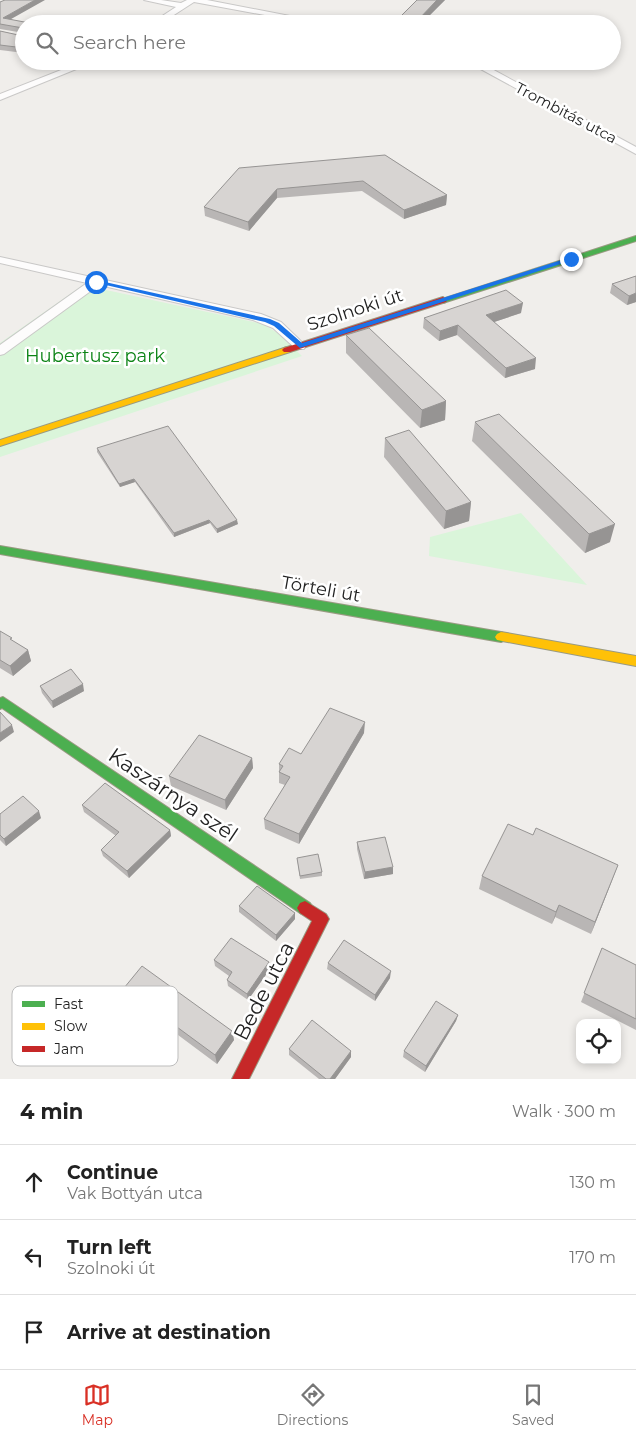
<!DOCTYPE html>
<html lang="en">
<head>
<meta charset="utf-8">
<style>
	body { margin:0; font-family:Montserrat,sans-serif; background:#f6f6f6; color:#222 }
	.controls { position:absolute; right:15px; bottom:15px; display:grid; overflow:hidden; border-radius:10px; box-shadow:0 2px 8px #0003 }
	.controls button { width:45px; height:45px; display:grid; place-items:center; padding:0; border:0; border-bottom:1px solid #e0e0e0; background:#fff; color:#222; font:25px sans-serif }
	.stop { position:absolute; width:15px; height:15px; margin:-11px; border:4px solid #1a73e8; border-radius:50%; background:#fff }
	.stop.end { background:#1a73e8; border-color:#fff; box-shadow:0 1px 5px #0008 }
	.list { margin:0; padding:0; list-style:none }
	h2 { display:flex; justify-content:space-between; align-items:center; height:65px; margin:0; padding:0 20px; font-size:21px }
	h2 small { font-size:16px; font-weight:400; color:#767676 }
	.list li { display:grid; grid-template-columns:32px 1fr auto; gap:15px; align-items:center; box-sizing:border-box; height:75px; padding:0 20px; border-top:1px solid #e0e0e0 }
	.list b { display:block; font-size:19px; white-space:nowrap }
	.list p { margin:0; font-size:16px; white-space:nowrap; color:#767676 }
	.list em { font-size:16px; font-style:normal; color:#767676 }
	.icon { flex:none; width:28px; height:28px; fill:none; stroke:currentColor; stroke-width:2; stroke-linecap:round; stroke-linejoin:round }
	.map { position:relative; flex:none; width:636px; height:1079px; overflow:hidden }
	.search { position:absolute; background:#fff; box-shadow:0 2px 8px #0003; left:15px; right:15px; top:15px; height:55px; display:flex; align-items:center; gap:12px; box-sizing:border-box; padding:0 18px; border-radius:28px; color:#767676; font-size:19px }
	.sheet { height:290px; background:#fff }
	nav { display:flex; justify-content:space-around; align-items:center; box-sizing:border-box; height:70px; border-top:1px solid #e0e0e0; background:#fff; font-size:14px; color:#767676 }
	nav a { display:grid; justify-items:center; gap:2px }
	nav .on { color:#d93025 }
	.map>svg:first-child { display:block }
	.park { fill:#daf5da }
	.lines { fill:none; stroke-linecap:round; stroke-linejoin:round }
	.street-casing { stroke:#c9c8c7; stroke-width:2 }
	.fast-casing { stroke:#999a82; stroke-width:2 }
	.slow-casing { stroke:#999a82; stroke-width:2 }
	.jam-casing { stroke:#999a82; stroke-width:2 }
	.street { fill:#fdfcfc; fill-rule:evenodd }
	.fast { fill:#4caf50; fill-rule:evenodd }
	.slow { fill:#ffc107; fill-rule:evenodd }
	.jam { fill:#c62828; fill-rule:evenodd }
	.wall { fill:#b9b6b5 }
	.shaded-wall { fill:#969493 }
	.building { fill:#d7d4d2; stroke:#969493 }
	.route { fill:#1a73e8 }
	.labels { text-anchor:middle; stroke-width:5; stroke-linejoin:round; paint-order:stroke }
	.far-street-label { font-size:15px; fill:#222; stroke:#fff }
	.street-label { font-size:18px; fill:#222; stroke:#fff }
	.park-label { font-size:18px; fill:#0c8416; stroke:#fff }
	.near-street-label { font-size:21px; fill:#222; stroke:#fff }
	.key { fill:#fff; stroke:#bdbdbd; stroke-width:1 }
	.key-label { font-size:14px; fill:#222 }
</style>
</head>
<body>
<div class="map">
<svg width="636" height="1079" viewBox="0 0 636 1079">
	<rect width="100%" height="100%" fill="#f0eeeb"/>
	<path class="park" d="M83 285 263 324 279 334 302 356 0 457V343Z
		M521 513 587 585 429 556 430 537Z"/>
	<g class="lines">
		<g class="street-casing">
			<path id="street" d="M144 0H161L181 3 187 0H207L331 24H313L194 2 160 24H150L176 7Z
				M84 61H96L0 100V94Z
				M284 61H300L310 65 306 68Z
				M466 61H477L636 147V154Z
				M0 257 261 314 281 322 306 346 304 349H296L273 328 253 320 99 285 4 354 0 355V345L87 283 0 263Z"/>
		</g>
		<g class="fast-casing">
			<path id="fast" d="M636 236V241L446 302 443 303 439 300Z
				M0 546 501 632 505 634 507 637 505 640 501 642 0 554Z
				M3 697 310 903 313 908 310 913 305 915 300 913 2 708 0 709V698Z"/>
		</g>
		<g class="slow-casing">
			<path id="slow" d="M287 347 292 350 290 352 0 446V440Z
				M501 632 636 656V666L497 640 495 637 497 634Z"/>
		</g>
		<g class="jam-casing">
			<path id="jam" d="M443 297 447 300 446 302 290 352H284L282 350 284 348Z
				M305 901 326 914 329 919 249 1079H232L312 921 300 913 297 908 300 903Z"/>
		</g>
		<use href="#street" class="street"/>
		<use href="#fast" class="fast"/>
		<use href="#slow" class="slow"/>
		<use href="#jam" class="jam"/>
	</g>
	<path class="wall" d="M417 0H445L421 24H399V18Z
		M0 2 11 19 24 24V33L0 29Z
		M0 31 23 36 24 35V53L0 50Z
		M385 155 447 195 446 205 404 219 362 191 277 198 249 231 205 216 204 207Z
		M636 276V302L627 305 610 293 612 284Z
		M521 313 494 322 535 369 505 378 457 335 439 341 423 328 424 318Z
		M346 335 446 401 445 420 420 428 346 353Z
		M475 422 610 542 585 553 472 441Z
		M385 438 471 502 469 521 444 529 384 457Z
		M97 448 238 524 217 533 210 523 174 537 135 482 120 487 97 452Z
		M0 631 13 641 28 650 31 661 13 676 0 668Z
		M40 686 84 691 53 708 42 693Z
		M364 733 299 844 265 829 264 819 285 785 279 783V764L301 754Z
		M252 758 253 768 226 810 171 786 169 776Z
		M82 805 170 830 171 836 129 878 103 856 101 850 116 836 84 812Z
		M0 814 41 818 6 846 0 840Z
		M533 835 618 865 591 934 555 917 552 924 479 889 482 876Z
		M357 842 393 874 364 879 357 849Z
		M297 858 322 872V876L300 879Z
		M239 906 295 919 276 941 239 912Z
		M602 948 636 965V1030L581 1002Z
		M214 960 269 962 270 969 248 1000 228 986 227 980 229 976 215 966Z
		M328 963 390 978 375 1001 327 969Z
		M124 988 232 1031 234 1040 217 1064 127 997Z
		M458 1015 456 1021 425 1072 403 1057 404 1051Z
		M289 1049 351 1051V1057L335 1079H319L289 1055Z"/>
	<path class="shaded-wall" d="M35 0H45L4 23 3 18Z
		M437 0H445L421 24H417V21Z
		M277 189V198L249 231 248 222Z
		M447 195 446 205 404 219V210Z
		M636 293V302L627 305 629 296Z
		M523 303 521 313 485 325 486 315Z
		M458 325 457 335 439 341 440 331Z
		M536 358 535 369 505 378 506 368Z
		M446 401 445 420 420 428 422 410Z
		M134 479 135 482 120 487 119 484Z
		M471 502 469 521 444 529 446 511Z
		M209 520 210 523 174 537V533Z
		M237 520 238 524 217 533V529Z
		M615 524 610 542 585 553 589 534Z
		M28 650 31 661 13 676 10 666Z
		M83 684 84 691 53 708 52 701Z
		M365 722 364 733 299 844V834Z
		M12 725 14 732 0 742V733Z
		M252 758 253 768 226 810 225 800Z
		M39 811 41 818 6 846 4 839Z
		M170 830 171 836 129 878 127 871Z
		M618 865 613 878 591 934 595 922Z
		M393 867V874L364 879 365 872Z
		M559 905 555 917 552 924 556 912Z
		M295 913V919L276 941V935Z
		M269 962 270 969 248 1000 247 994Z
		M391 971 390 978 375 1001V995Z
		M458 1015 456 1021 425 1072 426 1066Z
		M232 1031 234 1040 217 1064 215 1055Z
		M351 1051V1057L335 1079H330Z"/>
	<path class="building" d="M5 0H35L3 18 35 24H24V29L23 28 0 24V2Z
		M417 0H437L417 21 399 18Z
		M0 31 23 36 24 35V48L0 45Z
		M385 155 447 195 404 210 363 181 277 189 248 222 204 207 239 168Z
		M636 276V293L629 296 612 284Z
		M506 290 523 303 486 315 536 358 506 368 458 325 440 331 424 318Z
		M369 328 446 401 422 410 346 335Z
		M499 414 615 524 589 534 475 422Z
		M168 426 237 520 217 529 209 520 174 533 134 479 119 484 97 448Z
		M409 430 471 502 446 511 385 438Z
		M0 631 12 638 10 639 28 650 10 666 0 660Z
		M71 669 83 684 52 701 40 686Z
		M330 708 365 722 299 834 264 819 290 777 279 772 283 766 279 764 289 748 301 754Z
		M0 712 12 725 0 733Z
		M199 735 252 758 225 800 169 776Z
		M105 783 170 830 127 871 101 850 119 832 82 805Z
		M23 796 39 811 4 839 0 835V814Z
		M508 824 533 835 536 828 618 865 595 922 559 905 556 912 482 876Z
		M385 837 393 867 365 872 357 842Z
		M318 854 322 872 300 876 297 858Z
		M257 886 295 913 276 935 239 906Z
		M231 938 269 962 247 994 227 980 232 972 214 960Z
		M344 940 391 971 375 995 328 963Z
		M602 948 636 965V1019L584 993Z
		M142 966 232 1031 215 1055 124 988Z
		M436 1001 458 1015 426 1066 404 1051Z
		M312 1020 351 1051 330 1079H326L289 1049Z"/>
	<path class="route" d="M571 257 573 260 300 348 274 326 265 322 93 282 96 280 270 319 279 323 302 343Z"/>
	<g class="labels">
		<g class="far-street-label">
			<text transform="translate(566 113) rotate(28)" y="5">Trombitás utca</text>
		</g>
		<g class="street-label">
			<text transform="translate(355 310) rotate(-18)" y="6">Szolnoki út</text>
			<text transform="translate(321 589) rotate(10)" y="6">Törteli út</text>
		</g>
		<g class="park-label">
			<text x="95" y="362">Hubertusz park</text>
		</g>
		<g class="near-street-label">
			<text transform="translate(173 795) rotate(34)" y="7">Kaszárnya szél</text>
			<text transform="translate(264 991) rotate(-63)" y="7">Bede utca</text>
		</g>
	</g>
	<rect x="12" y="986" width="166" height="80" rx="8" class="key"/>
	<rect x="22" y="1001" width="23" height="6" fill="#4caf50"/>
	<rect x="22" y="1023" width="23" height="7" fill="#ffc107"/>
	<rect x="22" y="1046" width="23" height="6" fill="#c62828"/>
	<g class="key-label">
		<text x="54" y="1009">Fast</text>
		<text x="54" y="1031">Slow</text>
		<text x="54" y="1054">Jam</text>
	</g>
</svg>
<div class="controls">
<button><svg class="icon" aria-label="locate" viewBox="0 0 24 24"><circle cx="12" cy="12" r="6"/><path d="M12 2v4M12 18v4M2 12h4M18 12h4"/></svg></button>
</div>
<div class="stop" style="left:96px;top:282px"></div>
<div class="stop end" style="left:571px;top:259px"></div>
<div class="search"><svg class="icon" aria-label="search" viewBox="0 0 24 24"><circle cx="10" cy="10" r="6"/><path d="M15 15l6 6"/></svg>Search here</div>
</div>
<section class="sheet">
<h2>4 min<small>Walk · 300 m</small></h2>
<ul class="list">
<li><svg class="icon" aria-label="ahead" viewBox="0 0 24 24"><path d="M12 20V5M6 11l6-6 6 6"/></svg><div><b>Continue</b><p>Vak Bottyán utca</p></div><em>130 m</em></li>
<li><svg class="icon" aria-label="left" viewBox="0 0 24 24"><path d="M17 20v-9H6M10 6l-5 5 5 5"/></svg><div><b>Turn left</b><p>Szolnoki út</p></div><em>170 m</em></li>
<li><svg class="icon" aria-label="arrive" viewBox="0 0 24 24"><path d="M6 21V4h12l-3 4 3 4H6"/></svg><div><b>Arrive at destination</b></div></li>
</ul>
</section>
<nav>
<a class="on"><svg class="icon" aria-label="map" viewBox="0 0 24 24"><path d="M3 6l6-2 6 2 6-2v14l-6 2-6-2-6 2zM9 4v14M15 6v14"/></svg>Map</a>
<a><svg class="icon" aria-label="directions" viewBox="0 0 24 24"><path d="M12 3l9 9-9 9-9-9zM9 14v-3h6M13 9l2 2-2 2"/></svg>Directions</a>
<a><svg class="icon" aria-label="saved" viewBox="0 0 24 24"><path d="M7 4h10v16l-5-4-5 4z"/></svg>Saved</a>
</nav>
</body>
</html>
